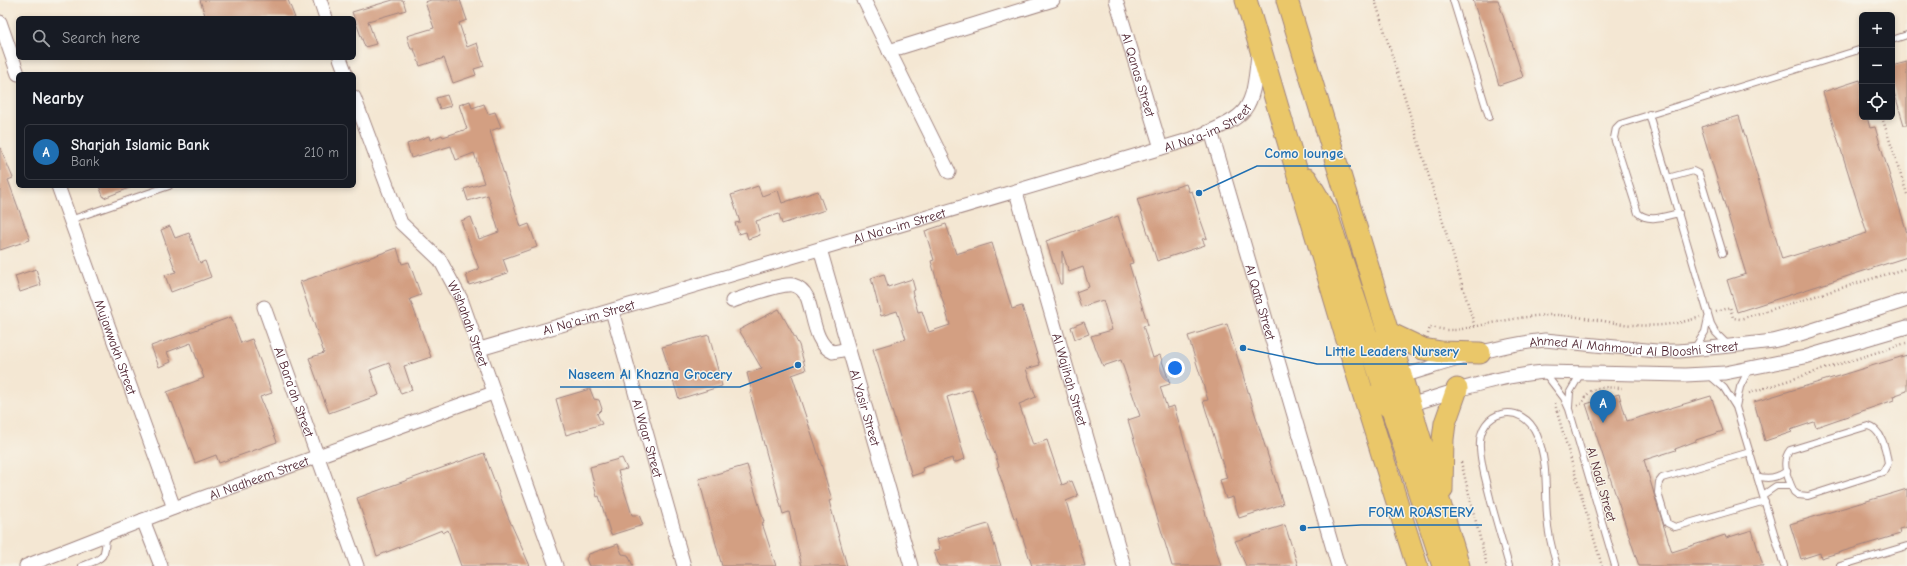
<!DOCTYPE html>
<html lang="en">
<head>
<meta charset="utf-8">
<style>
	body { margin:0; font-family:"Comic Neue",sans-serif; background:#20242c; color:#f1f3f6 }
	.controls { position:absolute; right:12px; top:12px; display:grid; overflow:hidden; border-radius:6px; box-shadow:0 2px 6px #0003 }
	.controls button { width:36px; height:36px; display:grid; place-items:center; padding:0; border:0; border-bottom:1px solid #363941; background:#171b24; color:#f1f3f6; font:20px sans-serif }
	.you { position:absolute; left:1175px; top:368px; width:14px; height:14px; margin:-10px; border:3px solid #fff; border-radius:50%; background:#1a73e8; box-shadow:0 0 0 6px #1a73e833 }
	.badge { display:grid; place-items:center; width:26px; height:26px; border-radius:50%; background:#1f6fb2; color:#fff; font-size:13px; font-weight:700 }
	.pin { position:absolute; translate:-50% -33px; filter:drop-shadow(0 1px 2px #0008) }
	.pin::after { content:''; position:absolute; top:21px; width:14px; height:12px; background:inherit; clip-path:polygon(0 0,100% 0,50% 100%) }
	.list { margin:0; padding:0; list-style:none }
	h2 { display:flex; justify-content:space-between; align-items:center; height:52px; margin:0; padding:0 16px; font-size:17px }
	h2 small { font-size:13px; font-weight:400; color:#9ea1a6 }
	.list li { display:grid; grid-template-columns:26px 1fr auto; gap:12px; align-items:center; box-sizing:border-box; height:56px; margin:0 8px 8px; padding:0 8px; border:1px solid #363941; border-radius:6px }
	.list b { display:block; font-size:15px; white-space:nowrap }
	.list p { margin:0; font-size:13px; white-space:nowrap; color:#9ea1a6 }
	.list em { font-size:13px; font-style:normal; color:#9ea1a6 }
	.icon { flex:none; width:22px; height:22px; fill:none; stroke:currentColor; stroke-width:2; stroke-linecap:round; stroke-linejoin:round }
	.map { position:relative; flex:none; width:1907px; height:566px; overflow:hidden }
	.search { position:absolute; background:#171b24; box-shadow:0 2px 6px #0003; left:16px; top:16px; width:340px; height:44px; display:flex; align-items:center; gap:10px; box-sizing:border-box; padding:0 14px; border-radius:6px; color:#9ea1a6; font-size:15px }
	.panel { position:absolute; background:#171b24; box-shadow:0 2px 6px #0003; left:16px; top:72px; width:340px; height:116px; border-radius:6px }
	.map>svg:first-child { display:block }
	.building { fill:#d39f82 }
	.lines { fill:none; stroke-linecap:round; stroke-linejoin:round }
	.lane-casing { stroke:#9f837f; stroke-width:8 }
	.street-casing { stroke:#9f837f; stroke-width:15 }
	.primary-casing { stroke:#9f837f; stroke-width:23 }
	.path { stroke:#9f837f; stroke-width:2.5; stroke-dasharray:1 3; stroke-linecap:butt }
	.lane { stroke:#fff; stroke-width:6 }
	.street { stroke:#fff; stroke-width:13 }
	.primary { stroke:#eac769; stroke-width:21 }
	.labels { text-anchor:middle; stroke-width:3; stroke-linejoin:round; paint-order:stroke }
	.street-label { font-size:13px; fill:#4a1f2b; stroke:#f7f3e8 }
	.leader { fill:none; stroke:#1f6fb2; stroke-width:1.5 }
	.callout-dot { fill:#1f6fb2; stroke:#f7f3e8; stroke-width:1.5 }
	.callout-label { font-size:14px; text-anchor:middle; font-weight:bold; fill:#1f6fb2; stroke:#f7f3e8; stroke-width:3; stroke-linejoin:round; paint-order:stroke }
</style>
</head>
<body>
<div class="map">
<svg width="1907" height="566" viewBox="0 0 1907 566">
	<rect width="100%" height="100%" fill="#f7f3e8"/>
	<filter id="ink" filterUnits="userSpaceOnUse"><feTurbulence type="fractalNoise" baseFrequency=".025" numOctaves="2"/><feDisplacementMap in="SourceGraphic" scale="8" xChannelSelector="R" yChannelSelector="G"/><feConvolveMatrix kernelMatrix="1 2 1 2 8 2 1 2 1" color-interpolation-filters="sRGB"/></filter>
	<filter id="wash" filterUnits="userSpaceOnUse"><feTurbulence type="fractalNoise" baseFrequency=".012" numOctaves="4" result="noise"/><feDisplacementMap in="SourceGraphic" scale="16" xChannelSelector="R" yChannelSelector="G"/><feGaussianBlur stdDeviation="0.9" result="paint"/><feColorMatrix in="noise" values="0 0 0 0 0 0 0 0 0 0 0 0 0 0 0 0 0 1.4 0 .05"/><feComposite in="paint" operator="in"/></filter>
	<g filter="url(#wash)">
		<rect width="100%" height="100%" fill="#f4e7d3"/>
		<g id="blocks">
			<path class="building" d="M200 0H288L295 18H206Z
				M393 0H403L406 10 368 21 376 44 365 47 352 12Z
				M431 0H460L467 20 459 23 467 47 477 43 484 66 474 69 476 75 453 83 444 58 420 66 414 49H411L407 36 434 28 425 2Z
				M1473 0H1498L1523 77 1499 85Z
				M1907 62V125H1904L1892 85V66Z
				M1860 80 1862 85V117H1867L1870 128 1875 127 1907 233V257L1737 312 1727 280 1746 274 1701 127 1739 116 1782 259 1867 233 1823 92Z
				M447 95 451 106 440 109 436 98Z
				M470 101 472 108 484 104 488 114 495 112 501 127 490 131 521 227 529 224 537 247 503 259 508 273 469 285 466 274 479 269 461 221 471 217 479 239 499 232 488 195 468 201 464 189 484 183 474 153 456 160 451 146 411 158 407 144 429 136 430 140 442 135 443 137 467 129 459 105Z
				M0 147 13 178 8 180 30 240 0 250Z
				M1186 184 1189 192 1192 191 1201 221 1207 238 1202 239 1205 245 1157 261 1137 199Z
				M99 186H132V187L104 198Z
				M758 186 762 196 778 190 782 203 818 191 825 210 782 224 779 214 756 221 760 235 748 239 746 232 739 234 735 223 740 222 731 195Z
				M1118 216 1133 263 1129 264 1148 325 1143 326 1153 358 1160 355 1170 384 1160 387 1167 408 1174 406 1221 566H1172L1128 420 1140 416 1121 360 1103 366 1091 336 1112 330 1103 300 1081 307 1076 292 1089 287 1083 267 1069 272 1062 251V284H1060L1046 241Z
				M946 224 956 254 992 243 1012 309 1022 306 1040 365 1026 369 1036 397 1019 404 1033 445 1047 440 1062 485 1072 481 1078 496 1066 501 1085 566H1032L1016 517 1014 518 997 467 999 466 972 389 947 397 965 459 953 463 952 458 922 468 923 472 912 476 873 349 906 339 897 311 881 316 871 278 884 274 888 287 912 279 915 290 912 291 918 312 922 311 929 332 950 325 931 261 934 260 925 231Z
				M170 226 175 238 189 233 200 263 205 261 211 277 171 292 165 275 176 272 161 230Z
				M397 248 402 264 409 262 421 295 410 299 431 357 404 366 412 390 401 394 389 363 370 370 379 395 329 413 309 358 324 353 300 282Z
				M36 269 41 285 20 292 15 276Z
				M779 309 799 345 806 370 792 375 815 444 832 500 829 501 847 566H802L789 512 783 514 750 393 752 392 747 373 762 369 739 330Z
				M231 317 241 343 252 339 272 393 260 397 277 442 219 463 216 455 195 463 172 402 171 403 167 392 204 378 191 343 167 352 171 362 159 367 151 346Z
				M1084 322 1089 334 1075 339 1071 327Z
				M1227 324 1283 504 1239 518 1233 497 1226 499 1220 480 1227 478 1203 401 1208 400 1188 336Z
				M709 335 722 386 679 399 662 347Z
				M1907 355V391L1893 396 1894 400 1816 427 1814 422 1790 430 1792 432 1765 441 1754 402Z
				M590 389 594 399 599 400 602 409 597 414 602 424 566 435 556 399Z
				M1619 394 1627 421 1711 396 1723 431 1696 440V441L1675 449 1676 450 1644 460 1663 524 1672 552 1725 535 1726 538 1752 530 1763 566H1639L1586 404Z
				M484 453 508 517 530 566H461L448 530 443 533 442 530 377 556 357 498Z
				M622 458 627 469 618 471 632 515H639L643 525 611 535 599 496 597 497 590 467Z
				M747 465 764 522 762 523 776 566H722L717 548 699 479Z
				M1907 489V527L1899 529 1900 534 1821 558 1820 553 1801 559 1790 524Z
				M988 524 1001 566H939L934 551 940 549 937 539Z
				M1285 525 1298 566H1246L1235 541Z
				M618 544 622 554 628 555 633 566H589L586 559 589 554Z"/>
		</g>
	</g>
	<g filter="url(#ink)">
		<use href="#blocks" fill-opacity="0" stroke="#9f837f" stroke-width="1"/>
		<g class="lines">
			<g class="lane-casing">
				<path id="lane" d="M1453 0 1489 117
					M1892 40 1907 35
					M1649 114 1711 324 1716 333 1728 345
					M1668 178 1693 171 1699 174 1723 253
					M1679 213C1665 216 1649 223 1638 213L1614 138 1616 128 1620 124 1862 49
					M70 220 169 186
					M1694 349 1705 332 1708 318
					M1544 372 1564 398 1569 409 1615 566
					M1709 375 1724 388 1736 407 1784 566
					M1569 407 1570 392 1581 373
					M1736 407 1740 387 1749 369
					M1868 426C1882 429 1886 450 1888 463L1883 472 1808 496 1798 495 1794 492C1788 479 1780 462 1790 450Z
					M1750 452 1662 478 1659 482 1658 493 1667 523 1675 527 1765 501
					M1757 476C1768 480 1777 478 1787 471
					M1763 495 1776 486H1791
					M82 566C104 558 105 559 106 535
					M1509 566C1503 545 1497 523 1491 502 1487 484 1481 467 1480 448 1477 409 1523 400 1537 435 1548 462 1545 488 1547 516 1548 533 1552 550 1557 566
					M1840 566 1907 546"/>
			</g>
			<g class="street-casing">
				<g id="street">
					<path d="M320 0 326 18"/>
					<path d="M864 0 949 172"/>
					<path id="s1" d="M1116 0 1161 148"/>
					<path d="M0 22 18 74"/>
					<path d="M889 51 1053 0"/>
					<path d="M340 58 346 74"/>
					<path id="s2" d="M354 97 401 223 440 260 461 299 556 566"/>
					<path id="s3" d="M1211 131 1338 566"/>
					<path id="s4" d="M58 186 174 508"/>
					<path id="s5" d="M1016 192 1124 566"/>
					<path id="s6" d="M820 249 911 566"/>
					<path d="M732 301C745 297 781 283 793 285 800 287 804 291 807 297 814 315 814 344 833 352L848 349"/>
					<path id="s7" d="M264 307 357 566"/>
					<path id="s8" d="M612 311 684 566"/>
					<path id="s9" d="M480 349 1192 139C1248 115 1252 116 1258 54"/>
					<path id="s10" d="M1396 378C1444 364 1494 345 1545 340L1656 351H1679L1730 346 1773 341 1797 335 1907 300"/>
					<path d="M1403 407C1453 392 1491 377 1544 372L1685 375 1725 373 1805 357 1907 327"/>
					<path d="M143 520 161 566"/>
					<path id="s11" d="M26 566 174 508 493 393"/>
				</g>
			</g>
			<g class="primary-casing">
				<path id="primary" d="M1246 0 1357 374 1417 566
					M1287 0 1459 566
					M1307 179 1326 211 1385 391C1391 400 1398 405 1410 405
					M1387 332 1423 349 1441 352 1480 353
					M1377 395 1392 410 1443 566
					M1442 490 1443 439 1445 423 1457 389"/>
			</g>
			<path class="path" d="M1375 0 1475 327
				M1882 117 1907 194
				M1716 312 1730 307 1733 318 1740 319 1907 268
				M1428 334 1430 327 1446 330H1456C1486 325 1523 315 1553 315 1568 315 1583 318 1598 320 1635 327 1664 329 1700 317
				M1749 393 1906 343
				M1555 403 1557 412 1561 411
				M1577 406C1585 403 1584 397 1590 392 1597 385 1613 388 1622 388
				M1557 412 1602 566
				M1461 462 1487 566"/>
			<use href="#lane" class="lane"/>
			<use href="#street" class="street"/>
			<use href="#primary" class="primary"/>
		</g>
	</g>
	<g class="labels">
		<g class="street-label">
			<text dy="5" stroke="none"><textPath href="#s1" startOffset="78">Al Qanas Street</textPath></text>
			<text dy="5" stroke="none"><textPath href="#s9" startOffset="761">Al Na'a-im Street</textPath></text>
			<text dy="5" stroke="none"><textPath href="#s9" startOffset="437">Al Na'a-im Street</textPath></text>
			<text dy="5" stroke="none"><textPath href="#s3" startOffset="178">Al Qata Street</textPath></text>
			<text dy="5" stroke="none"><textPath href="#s9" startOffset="113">Al Na'a-im Street</textPath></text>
			<text dy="5" stroke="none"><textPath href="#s2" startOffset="258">Wishahah Street</textPath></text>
			<text dy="5" stroke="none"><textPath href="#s10" startOffset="243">Ahmed Al Mahmoud Al Blooshi Street</textPath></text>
			<text dy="5" stroke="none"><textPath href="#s4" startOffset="171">Mujawwakh Street</textPath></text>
			<text dy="5" stroke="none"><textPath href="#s5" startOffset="195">Al Wajihah Street</textPath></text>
			<text dy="5" stroke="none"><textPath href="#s7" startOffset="90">Al Bara'ah Street</textPath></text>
			<text dy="5" stroke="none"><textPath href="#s6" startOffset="165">Al Yasir Street</textPath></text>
			<text dy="5" stroke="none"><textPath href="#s8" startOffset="132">Al Wqar Street</textPath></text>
			<text dy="5" stroke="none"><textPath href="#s11" startOffset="249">Al Nadheem Street</textPath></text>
			<text transform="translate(1602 484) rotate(74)" y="5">Al Nadi Street</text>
		</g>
	</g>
	<path class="leader" d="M1199 193L1257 166H1351M1243 348L1317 364H1467M798 365L740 387H560M1303 528L1361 525H1482"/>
	<g class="callout-dot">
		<circle cx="1199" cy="193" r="4"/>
		<circle cx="1243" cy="348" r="4"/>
		<circle cx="798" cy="365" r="4"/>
		<circle cx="1303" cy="528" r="4"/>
	</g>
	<g class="callout-label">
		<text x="1304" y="158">Como lounge</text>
		<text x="1392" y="356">Little Leaders Nursery</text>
		<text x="650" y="379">Naseem Al Khazna Grocery</text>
		<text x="1421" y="517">FORM ROASTERY</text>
	</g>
</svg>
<div class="controls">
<button>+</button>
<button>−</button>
<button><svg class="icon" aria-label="locate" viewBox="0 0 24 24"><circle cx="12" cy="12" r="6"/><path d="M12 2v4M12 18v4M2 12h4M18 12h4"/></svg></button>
</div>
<div class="you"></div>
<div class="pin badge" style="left:1603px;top:423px">A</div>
<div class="search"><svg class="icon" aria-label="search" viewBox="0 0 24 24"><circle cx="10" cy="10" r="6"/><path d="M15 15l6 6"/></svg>Search here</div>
<section class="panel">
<h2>Nearby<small></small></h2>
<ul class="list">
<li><span class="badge">A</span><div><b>Sharjah Islamic Bank</b><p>Bank</p></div><em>210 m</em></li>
</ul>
</section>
</div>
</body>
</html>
